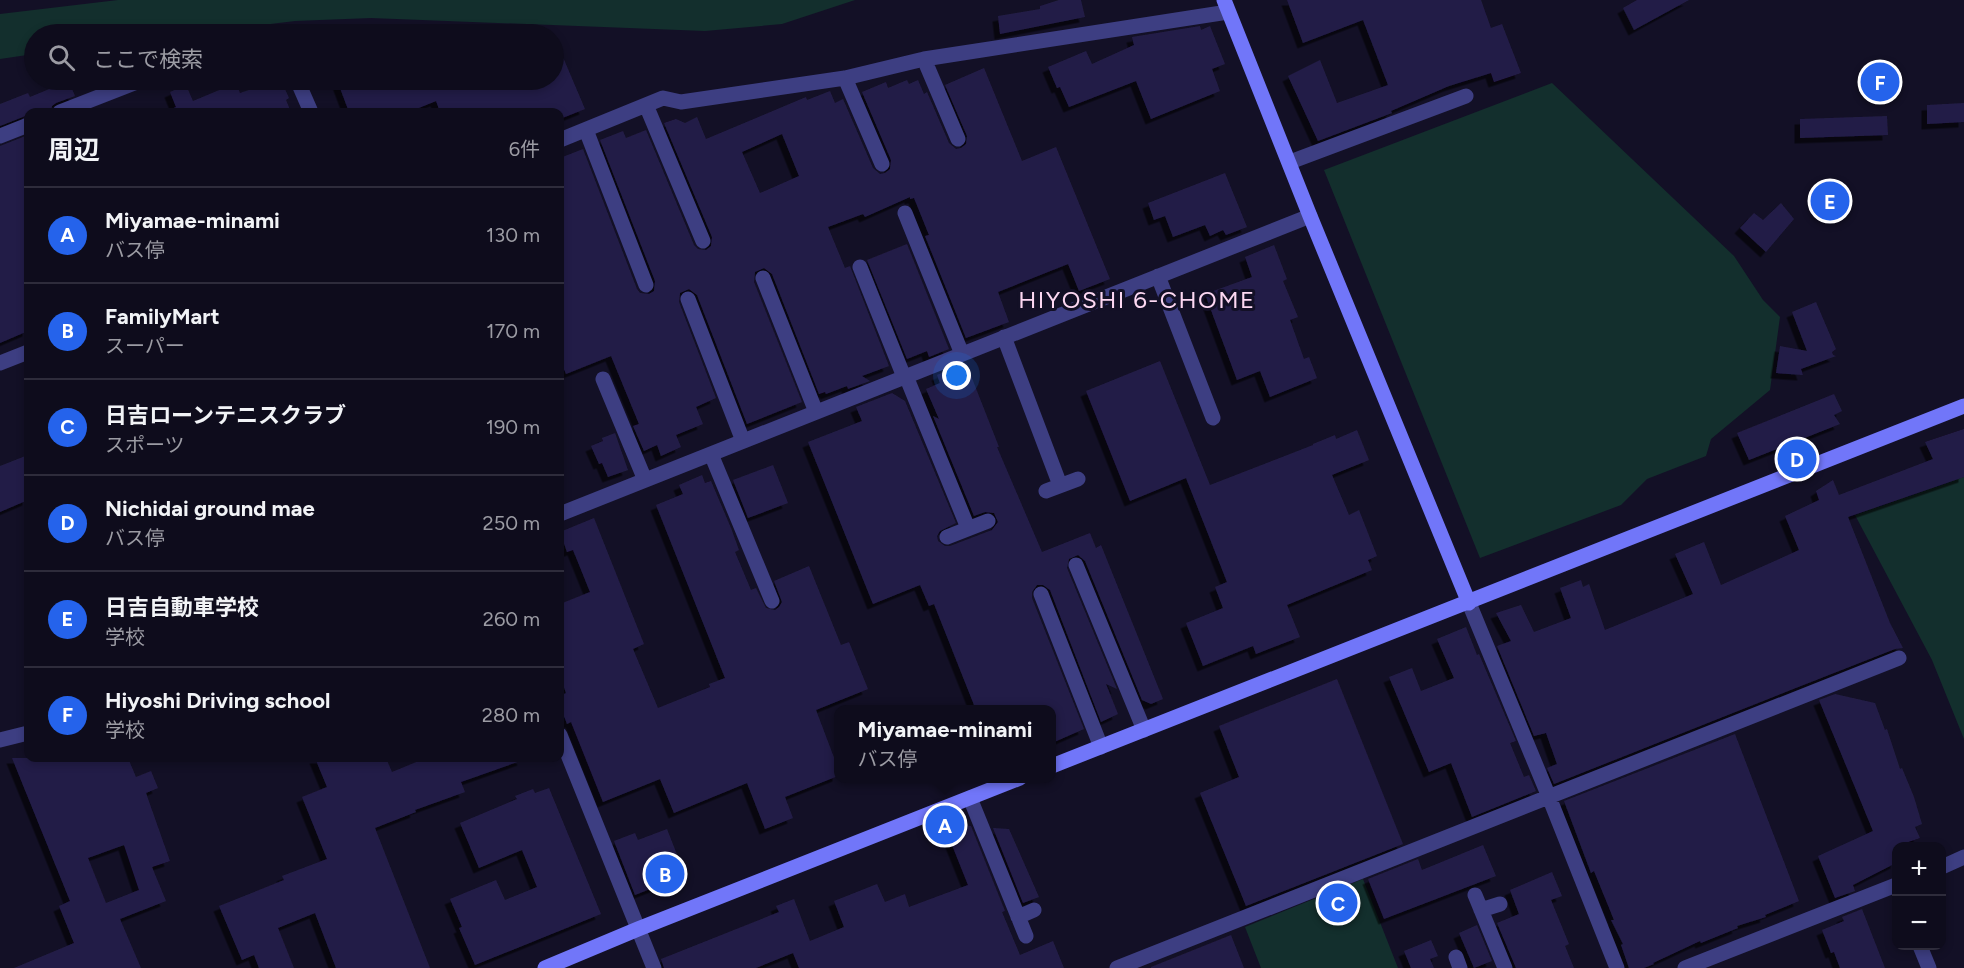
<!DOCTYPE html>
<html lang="ja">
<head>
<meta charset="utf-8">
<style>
	body { margin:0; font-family:Figtree,"Noto Sans JP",sans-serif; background:#171525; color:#f1f3f6 }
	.controls { position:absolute; right:18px; bottom:18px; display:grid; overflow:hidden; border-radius:12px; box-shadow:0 3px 9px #0003 }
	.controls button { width:54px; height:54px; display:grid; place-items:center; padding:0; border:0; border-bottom:2px solid #2e2c3b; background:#0e0c1c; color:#f1f3f6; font:30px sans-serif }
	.you { position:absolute; left:957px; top:376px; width:21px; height:21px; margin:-15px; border:4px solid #fff; border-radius:50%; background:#1a73e8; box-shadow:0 0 0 9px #1a73e833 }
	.badge { display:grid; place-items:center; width:39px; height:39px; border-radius:50%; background:#2563eb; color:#fff; font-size:20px; font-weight:700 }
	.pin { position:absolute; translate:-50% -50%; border:3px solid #fff; box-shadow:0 2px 6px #0006 }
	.popup { position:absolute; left:834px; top:705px; width:222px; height:78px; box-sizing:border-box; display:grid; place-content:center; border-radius:12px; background:#0e0c1c; filter:drop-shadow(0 2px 4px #0005); font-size:20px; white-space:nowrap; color:#9b9ba3 }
	.popup b { font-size:22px; color:#f1f3f6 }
	.popup::after { content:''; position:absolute; left:50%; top:100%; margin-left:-12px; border:12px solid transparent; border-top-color:#0e0c1c }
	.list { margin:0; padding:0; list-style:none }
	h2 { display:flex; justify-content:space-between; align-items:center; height:78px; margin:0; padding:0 24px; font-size:26px }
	h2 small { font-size:20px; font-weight:400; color:#9b9ba3 }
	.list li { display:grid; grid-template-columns:39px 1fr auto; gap:18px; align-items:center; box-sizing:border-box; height:96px; padding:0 24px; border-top:2px solid #2e2c3b }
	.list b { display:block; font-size:22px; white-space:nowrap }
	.list p { margin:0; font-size:20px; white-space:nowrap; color:#9b9ba3 }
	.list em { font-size:20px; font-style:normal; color:#9b9ba3 }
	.icon { flex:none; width:33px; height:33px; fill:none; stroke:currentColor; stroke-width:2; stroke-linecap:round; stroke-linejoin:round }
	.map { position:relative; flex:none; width:1964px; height:968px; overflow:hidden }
	.search { position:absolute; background:#0e0c1c; box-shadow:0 3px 9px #0003; left:24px; top:24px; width:540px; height:66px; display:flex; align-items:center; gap:15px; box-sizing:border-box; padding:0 21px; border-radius:33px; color:#9b9ba3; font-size:22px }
	.panel { position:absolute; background:#0e0c1c; box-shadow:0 3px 9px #0003; left:24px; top:108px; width:540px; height:654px; border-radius:12px }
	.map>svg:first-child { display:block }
	.green { fill:#132f2d }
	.building { fill:#231d46; fill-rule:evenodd; filter:url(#shadow) }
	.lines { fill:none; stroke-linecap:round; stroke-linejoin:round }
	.street { stroke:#3d3e82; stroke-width:15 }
	.secondary { stroke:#7176f9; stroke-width:15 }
	.labels { text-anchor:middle; stroke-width:6; stroke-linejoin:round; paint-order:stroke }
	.neighbourhood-label { font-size:24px; letter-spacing:1.5px; fill:#fdd8f2; stroke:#131026 }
</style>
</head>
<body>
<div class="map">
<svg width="1964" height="968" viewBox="0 0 1964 968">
	<defs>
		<filter id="shadow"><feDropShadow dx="-5.5" dy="5.5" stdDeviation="0" flood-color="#0009"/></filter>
	</defs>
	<rect width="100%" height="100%" fill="#131026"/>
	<path class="green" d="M118 0H855L782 24 705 31 371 18 295 21 190 34H34V54L0 59V14Z
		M1552 83 1734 256 1763 300 1780 317 1770 390 1711 439 1706 456 1647 479 1621 505 1480 558 1324 170Z
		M1964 477V739L1932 660 1855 515Z
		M1363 879 1398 968H1261L1245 927Z"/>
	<path class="building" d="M1059 0H1081L1085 17 1000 34 998 16 1040 9V6Z
		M1287 0H1481L1491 28 1502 24 1521 73 1494 82 1491 73 1449 86 1391 111 1392 113 1318 141 1288 76 1320 60 1337 103 1388 85 1363 20 1303 43Z
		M1637 0H1689L1634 30 1623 8Z
		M1200 26 1201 30 1210 26 1225 64 1212 69 1220 91 1151 119 1136 81 1069 107 1060 87 1057 88 1048 67 1086 51 1092 64 1134 45 1132 37Z
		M554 36 585 109 560 119V112H440L436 101 409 112H349L337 80H554Z
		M984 68 1022 161 1056 147 1110 279 1079 291 1068 264 998 292 1009 322 966 338 925 236 929 235 914 198 910 199V197L865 217 863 214 828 227 845 268 850 266 889 366 862 376 870 381 848 389 847 386 826 394 825 392 819 394 772 274 764 268 755 272 754 282 802 402 747 424 697 295 689 289 680 293 679 302 716 398 696 407 703 424 676 435 681 447 661 456 657 445 644 451 633 426 639 424 611 356 566 374 560 360V158L583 149 637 289 640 293 649 294 654 291 655 281 600 140 623 131 626 138 646 130 694 245 698 249 706 250 711 246 712 237 664 123 676 119 685 123 697 117 706 139 806 97 807 100 830 91 835 103 843 99 873 168 880 174 885 173 890 169 891 160 862 92 886 82 888 88 907 80 909 84 918 80 924 94 927 92 949 143 956 149 961 148 966 144 967 136 945 85ZM782 134 799 176 760 193 742 152Z
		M278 80H281L289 98 286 100 291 112H165L176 107 170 92 186 85 193 101 236 83 240 93Z
		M70 84 75 96 56 103 52 106 51 112H28V115L0 126V104L28 93 30 97 59 85 60 88Z
		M1964 103V122L1927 124V105Z
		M1887 116 1888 135 1800 138V119Z
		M28 135V331L0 343V146Z
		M1225 173 1247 227 1226 235 1223 230 1210 236 1205 225 1173 237 1165 216 1154 220 1148 203Z
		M1781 203 1794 219 1766 252 1740 228 1754 213 1763 220Z
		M907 244 949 349 929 357 927 351 907 359 867 260Z
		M1274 245 1287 279 1283 281 1298 317 1290 320 1304 359 1309 357 1317 378 1270 397 1260 371 1237 380 1205 294 1252 277 1245 257Z
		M1816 302 1836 349 1832 352 1833 355 1836 356 1801 369 1803 375 1776 373 1780 346 1807 351 1792 312Z
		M1160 361 1210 485 1313 445V444L1335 435 1336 439 1357 430 1369 460 1332 475 1349 515 1359 510 1377 556 1368 560 1372 570 1287 605 1300 637 1256 654 1253 646 1203 666 1186 623 1223 608 1215 587 1227 582 1186 478 1130 501 1086 391Z
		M966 363 999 447H997L1042 552 1090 533 1096 548 1101 545 1163 699 1151 704 1142 700 1085 561 1078 555 1069 559 1067 568 1117 689 1106 684 1118 714 1101 722 1050 590 1043 585H1037L1032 592V598L1084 729 1052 743V710H976L934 604 929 606 920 585 873 604 808 442 862 421 856 407 892 393 905 401 956 523 940 531 937 536 938 541 945 546H950L992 530 998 522 994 513 985 512 974 516 933 416 939 419 926 389 940 383 937 375Z
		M1834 394 1842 411 1834 415 1840 424 1749 460 1737 433Z
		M1964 429V477L1848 517 1890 623 1903 648 1895 649 1811 682 1554 784 1547 768 1557 764 1546 733 1534 736 1497 646 1511 641 1496 613 1521 605 1534 632 1571 618 1560 588 1581 580 1583 587 1589 584 1605 630 1693 594 1675 554 1704 542 1721 585 1799 550 1785 516 1819 500 1816 491 1833 480 1839 495 1933 459 1925 442Z
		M615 433 628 470 608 477 602 463 599 464 591 446 603 441 602 438Z
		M28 455V500L0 512V466Z
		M773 465 788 503 748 518 733 480Z
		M702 475 705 483 711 481 731 528 739 550 735 552 751 590 756 588 766 608 775 610 779 607 782 602 774 581 809 566 841 645 849 642 868 689 816 710 838 768V776L785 797 793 818 765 829 747 783 674 813 660 779 603 802 571 722 567 724 560 706V696L566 693 560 676V604L590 592 573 550 567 552 560 532 594 518 644 644 633 649 658 708 710 687 709 684 725 678 656 505 683 494 679 485Z
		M1466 627 1477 655 1479 654 1516 741 1510 743 1524 777 1529 775 1536 791 1472 817 1451 763 1429 772 1389 677 1412 668 1421 691 1454 678 1437 639Z
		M1337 679 1403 844 1246 906 1200 793 1239 777 1219 726Z
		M1835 694 1875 703 1885 730 1887 729 1900 769 1902 768 1914 797 1922 824 1915 827 1920 838 1896 846V863L1853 885 1855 891 1835 898 1818 856 1873 831 1819 700Z
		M1735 734 1799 901 1765 915 1766 917 1737 926 1738 928 1701 943 1700 941 1653 963 1654 964 1644 968H1629L1621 945 1623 944 1611 920H1614L1594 871 1591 873 1564 801Z
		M12 758H128L136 777 151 771 158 788 146 793 170 861 152 867 166 901 120 919 141 968H14L74 943 59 906 70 901ZM124 845 139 890 106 903 88 858Z
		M315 758H386L392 772 426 758H522L523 760 461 782 465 792 415 810 416 812 375 828 430 968H336L315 913 278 928 294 968H259L254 955 242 960 219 906 284 880 282 876 327 859 302 797 327 787Z
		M549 788 601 914 475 965 459 928 462 927 450 899 496 880 505 900 537 887 522 850 479 868 460 823 517 799 515 796 533 789 535 793Z
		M962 825 971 826 1005 911 1002 912 1020 955 1053 941 1064 968H799L793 953 756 968H664L661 959 779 912 776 906 794 899 810 941 844 927 834 901 877 884 885 902 905 894 909 907 968 885 946 830Z
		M993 828 1009 829 1039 897 1023 903Z
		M667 829 685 875 635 895 614 841 635 833 638 840Z
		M1483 845 1496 876 1384 919 1368 879 1418 859 1422 870Z
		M1552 872 1562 896 1551 900 1569 944 1565 946 1574 968H1516L1497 923 1519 914 1510 890Z
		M1862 909 1885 968H1840L1834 952 1831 953 1822 930 1844 921 1842 917Z
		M1477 925 1492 961 1474 968 1459 933Z
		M1231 935 1244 968H1151V967Z
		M1431 940 1438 956 1430 959 1434 968H1411L1404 951Z"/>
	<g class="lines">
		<path class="street" d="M924 59 958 139
			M845 78 882 164
			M297 80 311 112
			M646 105 703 241
			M60 112 142 80
			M586 130 646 285
			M0 136 28 125
			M560 140 663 98 681 102 845 78 924 59 1228 12
			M1290 162 1466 96
			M905 213 962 354
			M860 267 904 377
			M1158 276 1213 418
			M763 278 816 412
			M688 299 743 441
			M1004 337 1060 485
			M0 363 28 352
			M906 376 968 528
			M603 379 645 480
			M711 454 772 601
			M1046 491 1078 479
			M560 514 1310 216
			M947 537 988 521
			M1076 565 1144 730
			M1041 594 1101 747
			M1469 603 1549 797 1617 968
			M560 735 654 968
			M0 740 28 733
			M970 798 1026 936
			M1942 867 1964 857
			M1475 895 1505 968
			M1481 910 1500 904
			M1018 917 1034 910
			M1920 946 1929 968
			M1456 957 1460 968
			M1117 968 1899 658
			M1685 968 1896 885"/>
		<path class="secondary" d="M1224 0 1310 216 1469 603
			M1052 766 1964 406
			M545 968 638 929 1020 778"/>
	</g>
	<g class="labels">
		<g class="neighbourhood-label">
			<text x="1137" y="308">HIYOSHI 6-CHOME</text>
		</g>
	</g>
</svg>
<div class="controls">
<button>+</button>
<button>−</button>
</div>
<div class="you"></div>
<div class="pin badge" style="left:945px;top:825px">A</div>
<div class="popup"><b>Miyamae-minami</b>バス停</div>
<div class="pin badge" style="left:665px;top:874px">B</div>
<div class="pin badge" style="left:1338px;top:903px">C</div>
<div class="pin badge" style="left:1797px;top:459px">D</div>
<div class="pin badge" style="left:1830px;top:201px">E</div>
<div class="pin badge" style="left:1880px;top:82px">F</div>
<div class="search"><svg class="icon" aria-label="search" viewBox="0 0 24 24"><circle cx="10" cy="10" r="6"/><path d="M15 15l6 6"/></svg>ここで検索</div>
<section class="panel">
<h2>周辺<small>6件</small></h2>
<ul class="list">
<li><span class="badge">A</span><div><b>Miyamae-minami</b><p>バス停</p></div><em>130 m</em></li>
<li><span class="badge">B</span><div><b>FamilyMart</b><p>スーパー</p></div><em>170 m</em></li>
<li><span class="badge">C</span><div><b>日吉ローンテニスクラブ</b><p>スポーツ</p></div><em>190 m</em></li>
<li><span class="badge">D</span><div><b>Nichidai ground mae</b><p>バス停</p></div><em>250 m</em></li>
<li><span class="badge">E</span><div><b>日吉自動車学校</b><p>学校</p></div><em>260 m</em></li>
<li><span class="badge">F</span><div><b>Hiyoshi Driving school</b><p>学校</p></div><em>280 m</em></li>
</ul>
</section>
</div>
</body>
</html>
